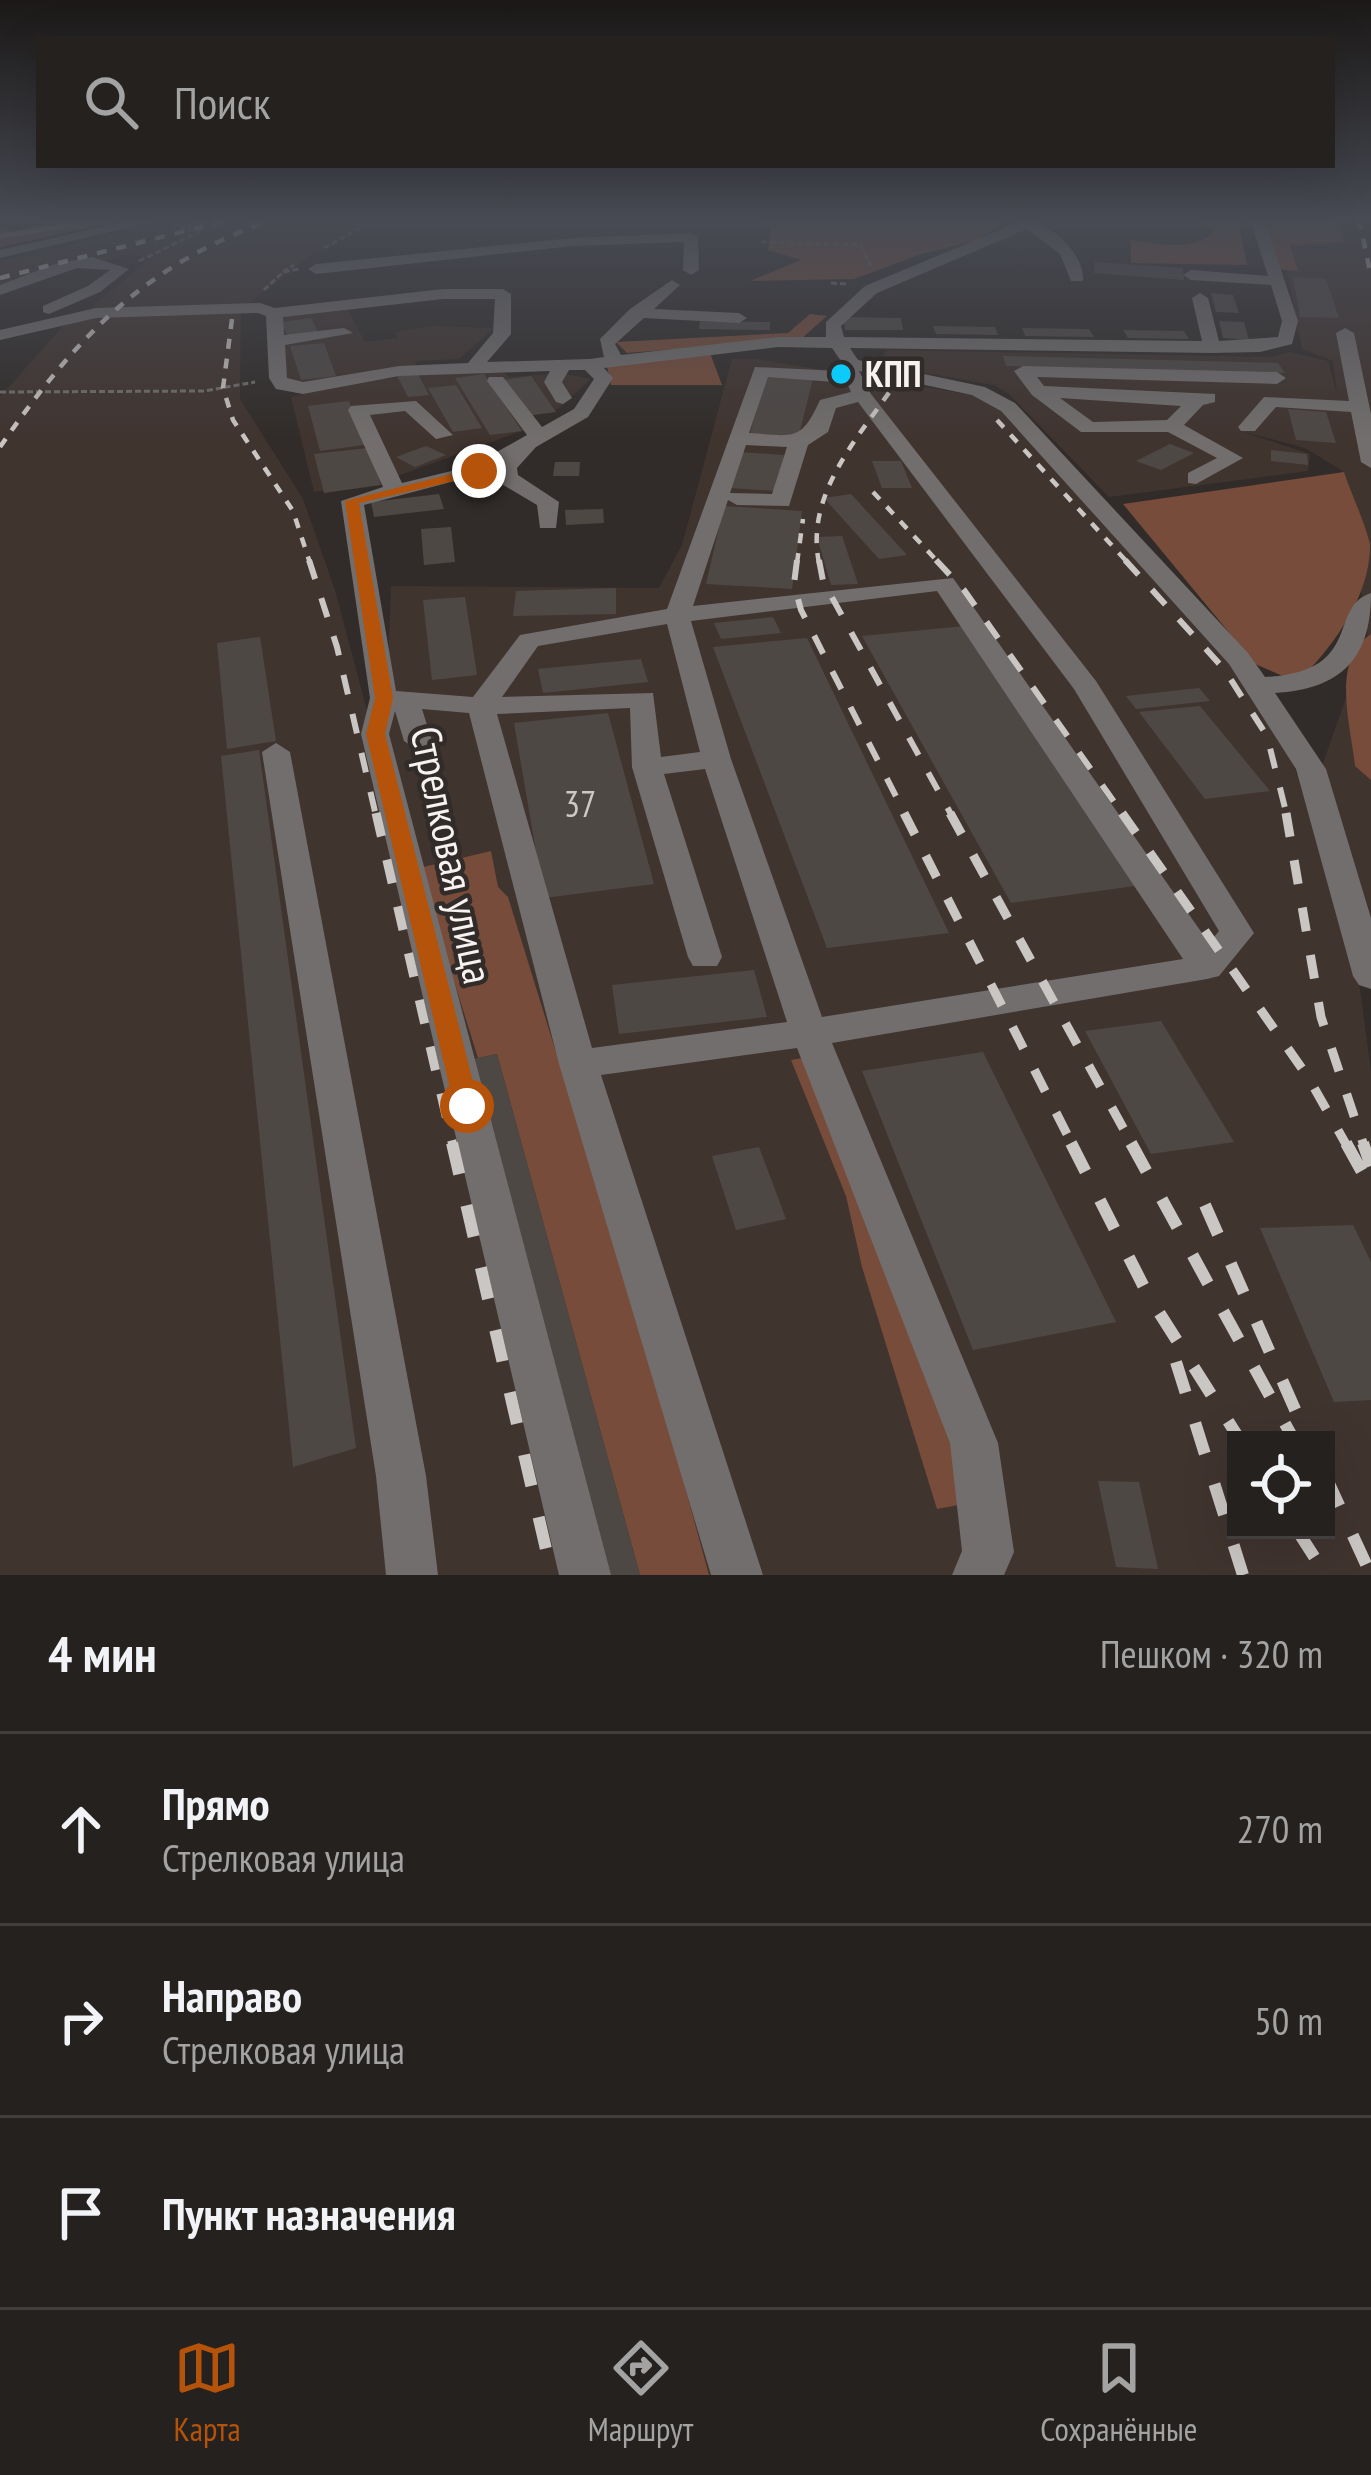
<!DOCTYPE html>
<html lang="ru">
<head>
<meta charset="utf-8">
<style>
	body { margin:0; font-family:"PT Sans Narrow",sans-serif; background:#2d2928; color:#f1f3f6 }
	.controls { position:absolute; right:36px; bottom:36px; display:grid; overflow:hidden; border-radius:0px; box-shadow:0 12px 48px #0002 }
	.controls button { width:108px; height:108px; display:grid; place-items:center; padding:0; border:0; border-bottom:3px solid #423e3d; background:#25211f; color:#f1f3f6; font:60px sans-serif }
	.stop { position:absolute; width:36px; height:36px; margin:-27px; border:9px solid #b45309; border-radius:50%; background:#fff }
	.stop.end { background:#b45309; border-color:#fff; box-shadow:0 3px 12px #0008 }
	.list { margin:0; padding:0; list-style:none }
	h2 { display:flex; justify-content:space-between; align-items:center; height:156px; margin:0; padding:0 48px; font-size:51px }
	h2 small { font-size:39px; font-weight:400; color:#a3a3a4 }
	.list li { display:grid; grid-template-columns:78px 1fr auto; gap:36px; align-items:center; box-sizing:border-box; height:192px; padding:0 48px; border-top:3px solid #423e3d }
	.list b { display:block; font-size:45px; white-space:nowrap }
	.list p { margin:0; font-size:39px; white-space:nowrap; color:#a3a3a4 }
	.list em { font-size:39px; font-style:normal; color:#a3a3a4 }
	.icon { flex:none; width:66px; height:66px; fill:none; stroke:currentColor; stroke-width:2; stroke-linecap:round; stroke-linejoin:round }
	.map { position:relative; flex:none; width:1371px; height:1575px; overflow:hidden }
	.search { position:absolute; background:#25211f; box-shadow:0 12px 48px #0002; left:36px; right:36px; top:36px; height:132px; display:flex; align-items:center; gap:30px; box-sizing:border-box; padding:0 42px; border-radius:0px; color:#a3a3a4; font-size:45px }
	.sheet { height:732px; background:#25211f }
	nav { display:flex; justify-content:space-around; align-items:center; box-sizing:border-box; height:168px; border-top:3px solid #423e3d; background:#25211f; font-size:33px; color:#a3a3a4 }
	nav a { display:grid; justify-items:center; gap:6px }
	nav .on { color:#b45309 }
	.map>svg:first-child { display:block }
	.built { fill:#40342f; fill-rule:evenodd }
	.forest { fill:#774c3a }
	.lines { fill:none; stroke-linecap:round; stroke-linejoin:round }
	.stream { stroke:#ad8c7f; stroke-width:4.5 }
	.building { fill:#4e4845 }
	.path { stroke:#736e6c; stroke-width:3; stroke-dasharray:6 3; stroke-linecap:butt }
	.minor { fill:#726e6d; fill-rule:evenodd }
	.rail-far3 { stroke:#cac6c3; stroke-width:4.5; stroke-dasharray:10 10; stroke-linecap:butt }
	.rail-far2 { stroke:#cac6c3; stroke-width:6; stroke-dasharray:20 20; stroke-linecap:butt }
	.rail-far1 { stroke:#cac6c3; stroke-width:9; stroke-dasharray:24 24; stroke-linecap:butt }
	.rail { stroke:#cac6c3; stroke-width:12; stroke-dasharray:32 32; stroke-linecap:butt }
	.route { fill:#b45309 }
	.poi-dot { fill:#0ccafa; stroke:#312c29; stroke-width:4.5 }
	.labels { text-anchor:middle; stroke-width:9; stroke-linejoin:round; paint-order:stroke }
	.far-poi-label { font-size:36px; font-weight:bold; fill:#f6f2f0; stroke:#312c29; text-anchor:start }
	.number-label { font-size:36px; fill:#ccc8c5 }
	.street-label { font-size:42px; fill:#f6f2f0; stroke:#312c29 }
</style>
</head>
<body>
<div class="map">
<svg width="1371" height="1575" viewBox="0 0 1371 1575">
	<rect width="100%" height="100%" fill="#312c29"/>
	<path class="built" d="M184 219H376L326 244 249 303 90 309 149 259 133 254 0 288V261Z
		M1277 219H1371V930L1321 769 1347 695 1371 660 1344 472 1305 448 1240 431 1310 454 1308 471 1109 497 1010 395 994 385 878 365 887 350 1272 357 1290 352 1328 361 1337 394 1333 361 1302 349Z
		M241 310 240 399 303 499 335 590 384 775 391 586 659 588 682 545 732 359H756L978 396 997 407 1231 663 1293 762 1359 982 1371 1071V1575H0V397L70 318ZM1236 1440H1326V1530H1236Z
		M348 310 365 342 398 338 394 332 432 326 494 328 459 359 415 361 418 368 289 384 275 316Z
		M462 371 503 372 510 377 562 373 591 379 558 409 523 418 527 429 378 483 314 492 291 397 359 381Z"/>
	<path class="forest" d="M70 219H128L0 247V228L11 232Z
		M747 219H1010L975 241 921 254 854 279 750 281 801 260 768 250 771 228Z
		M1110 219H1238L1247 265 1131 263V240C1159 243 1192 253 1214 232L1205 223Z
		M1259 219H1337L1345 242 1290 245 1298 271 1277 269Z
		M810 314 827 316 801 339 627 353 616 342 788 333Z
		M710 353 722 385H611L607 366Z
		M1344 472C1352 496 1364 520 1370 544 1371 593 1336 643 1305 674L1283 676 1255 664 1123 504Z
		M1371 634V780L1355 766C1351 726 1330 660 1371 634Z
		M491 851 498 887 508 897 645 1340 709 1575H640L497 1054 478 1058 419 868Z
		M813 1056 951 1430 964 1504 937 1509 862 1267 846 1196 791 1060Z"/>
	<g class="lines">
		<path class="stream" d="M0 236 111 219"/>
	</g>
	<path class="building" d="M1095 262 1183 268 1184 280 1094 273Z
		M1293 277 1326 279 1339 318 1300 317Z
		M1211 293 1233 295 1239 313 1216 312Z
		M843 317 901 318 903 330H845Z
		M311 318 318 332 287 335 281 322Z
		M700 321 770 322V330L699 329Z
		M1219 321 1244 322 1249 340 1223 338Z
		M933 326 995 327 998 335 936 334Z
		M1022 328 1089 329 1094 337 1025 336Z
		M1123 330 1184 331 1189 339 1128 338Z
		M324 343 336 376 301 380 290 346Z
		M1003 356 1278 363 1285 373 1006 366Z
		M418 374 429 395 408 397 397 376Z
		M484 374 522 431 490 435 455 378Z
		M531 376 556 412 526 416 502 380Z
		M767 376 813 378 798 439 749 436Z
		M456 385 482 428 453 432 428 388Z
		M349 401 364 445 320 451 308 406Z
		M1288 409 1326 412 1336 443 1296 440Z
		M1170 444 1194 453 1161 470 1136 461Z
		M426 446 446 455 415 467 396 457Z
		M368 448 381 485 324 493 314 454Z
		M1271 450 1307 454 1308 465 1271 461Z
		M739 452 784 455 777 491 730 488Z
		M872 461H901L912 488H882Z
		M555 462H580L579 476H553Z
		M439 494 444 509 374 517 371 502Z
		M851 494 907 555 879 559 824 498Z
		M724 506 802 511 792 589 706 584Z
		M603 509 604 523 566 525 565 510Z
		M451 527 455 562 424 565 421 529Z
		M842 536 858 584 831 585 817 537Z
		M616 588V614L513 616 516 591Z
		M465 597 477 675 432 680 423 600Z
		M773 617 781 633 721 639 714 623Z
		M965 626 1142 885 1011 903 862 636Z
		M260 637 276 741 227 749 217 643Z
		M807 638 949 933 827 948 713 647Z
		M641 659 648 682 543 693 538 669Z
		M1199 688 1210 701 1136 709 1126 696Z
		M1200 706 1270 791 1205 799 1139 712Z
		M608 713 654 884 544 898 514 723Z
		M259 750 356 1448 293 1467 221 756Z
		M754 970 767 1017 619 1034 612 985Z
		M1161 1021 1234 1142 1151 1154 1085 1031Z
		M983 1052 1116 1322 973 1350 862 1071Z
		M497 1054 640 1575H598L468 1060Z
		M759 1147 786 1219 736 1230 712 1156Z
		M1353 1225 1371 1262V1400L1334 1402 1260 1228Z
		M1098 1481 1139 1482 1158 1569 1116 1567Z"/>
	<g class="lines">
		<path class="path" d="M188 226 216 219
			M761 242 860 245 871 266
			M324 248 377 219
			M139 261 199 232 177 226
			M283 272 294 265
			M831 283 846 284
			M264 290 283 272 299 269
			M0 392 204 391 255 382"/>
		<path class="minor" d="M138 219H164L0 258V250Z
			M1017 219C1046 219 1085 251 1083 281H1071L1060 254 1027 229 877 293 841 326 844 337 1202 341 1192 298 1200 293 1208 298 1219 341 1278 337 1282 321 1271 285 1191 280 1183 275 1191 270 1268 276 1250 219H1264L1298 321 1292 344 1260 352 1212 353 850 348 858 360 985 387 1015 403 1248 653 1265 677C1365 672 1327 607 1371 593 1371 659 1341 689 1275 693L1326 769 1371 918V989L1359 985 1353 976 1296 769 1229 664 1001 411 972 395 859 371 871 394 1096 681 1254 933 1219 976 1207 979 832 1043 998 1443 1014 1552 1004 1575H952L962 1551 950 1443 797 1048 601 1075 763 1575H711L559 1064 469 713 422 709 432 741 418 750 404 741 395 711 389 734 611 1575H559L361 734 370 698 341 501 383 487 348 410 351 406 416 401 453 435 436 439 405 411 370 415 402 483 472 466 527 435 487 381 489 377H503L542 427 574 409 594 379 585 370H569L562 382 572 398 563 404 556 402 544 382 550 371 399 376 303 394 276 389 269 378 266 316 258 313 96 318 0 340V330L96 308 260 303 275 308 443 289H503L511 294V334L487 362 590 359 604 357 600 339 630 309 672 280 680 285 654 309 739 313 747 318 739 323 644 318 615 344 621 355 778 337H826V322L865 286 1019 222ZM443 299H495L493 333 468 363 399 366 303 382 287 378 285 345 353 333 344 328 284 335 283 317ZM778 347 832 348 843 364 841 371 755 367 667 609 520 635 473 697 396 691 364 505 496 470 500 483 537 505 540 528H556L559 502 518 475 517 468 536 447 588 417 613 378 604 368ZM768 377 847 383 851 392 820 400C801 442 794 436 749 433ZM858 402 1074 689 1219 931 1209 943 953 578 693 606 728 500 737 505 789 506 808 445 828 432 836 408ZM746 445 787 447 772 494 730 493ZM937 591 1183 959 822 1017 731 759 691 621ZM667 624 700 752 661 757 653 693 502 697 538 646ZM630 708 632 767 688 957 693 966H717L722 957 664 774 705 769 787 1022 592 1048 497 714Z
			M691 233 698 237 699 270 691 275 683 270 684 242 572 246 316 274 308 269 316 264 572 238Z
			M92 257 129 269 100 292 49 314 43 312V306L88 286 110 270 77 268 0 295V285L55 264Z
			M1345 328 1354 333 1371 414V468L1361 462 1351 412 1276 407 1255 431H1241L1238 427 1264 397 1349 401 1336 333Z
			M1023 366 1277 372 1286 378 1277 384 1037 377 1044 386 1215 394V402L1203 405 1184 425 1243 458 1196 484 1188 483V473L1217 458 1168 432H1081L1032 395 1014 371ZM1060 398 1181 406 1167 420 1093 422Z
			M276 743 290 752 426 1476 438 1575H386L376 1476 262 752Z"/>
		<path class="rail-far3" d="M1359 219 1371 276
			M0 278 232 219
			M232 319 223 388 233 420 293 511 310 563
			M997 420 1128 563
			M0 447C76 337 144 265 273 219
			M873 492 939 563
			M797 563 803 519
			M819 563C805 495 857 439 893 387"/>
		<path class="rail-far2" d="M309 560 337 647 376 816
			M797 560 794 584 801 610 906 816
			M819 560 823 581 952 816
			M936 560 964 590 1124 816
			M1125 560 1224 669 1267 736 1287 816"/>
		<path class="rail-far1" d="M376 813 453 1146
			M904 813 1073 1146
			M950 813 1133 1146
			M1122 813 1308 1077 1347 1146
			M1286 813 1321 1017 1364 1146"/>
		<path class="rail" d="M452 1143 552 1575
			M1071 1143 1148 1295 1240 1440
			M1131 1143 1294 1440
			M1346 1143 1371 1188
			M1363 1143 1371 1166
			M1205 1205 1297 1414
			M1176 1362 1243 1575
			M1326 1477 1371 1575
			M1297 1530 1326 1575"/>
	</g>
	<linearGradient id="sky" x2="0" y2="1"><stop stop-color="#1b1817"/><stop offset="0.5" stop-color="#484b54"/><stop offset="1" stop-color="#484b54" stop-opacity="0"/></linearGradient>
	<rect width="1371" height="439" fill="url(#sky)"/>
	<path class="route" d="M479 467 484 474 359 503 393 698 385 734 479 1106 467 1116 454 1106 366 734 375 698 345 501Z"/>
	<circle class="poi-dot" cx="841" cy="374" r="12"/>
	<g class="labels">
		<g class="far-poi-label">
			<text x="865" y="387">КПП</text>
		</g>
		<g class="number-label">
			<text x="580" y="817">37</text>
		</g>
		<g class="street-label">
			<text transform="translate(452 855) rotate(78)" y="15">Стрелковая улица</text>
		</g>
	</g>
</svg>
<div class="controls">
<button><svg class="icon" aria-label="locate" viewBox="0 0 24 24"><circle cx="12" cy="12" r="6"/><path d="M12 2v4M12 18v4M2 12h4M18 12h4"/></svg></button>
</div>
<div class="stop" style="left:467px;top:1106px"></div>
<div class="stop end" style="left:479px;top:471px"></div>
<div class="search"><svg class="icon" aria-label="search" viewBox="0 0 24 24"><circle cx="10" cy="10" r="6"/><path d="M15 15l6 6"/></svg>Поиск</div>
</div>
<section class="sheet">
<h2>4 мин<small>Пешком · 320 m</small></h2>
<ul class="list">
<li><svg class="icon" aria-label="ahead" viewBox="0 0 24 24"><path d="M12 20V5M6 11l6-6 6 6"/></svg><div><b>Прямо</b><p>Стрелковая улица</p></div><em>270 m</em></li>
<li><svg class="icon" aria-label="right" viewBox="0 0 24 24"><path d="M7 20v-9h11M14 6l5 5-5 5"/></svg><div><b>Направо</b><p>Стрелковая улица</p></div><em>50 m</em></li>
<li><svg class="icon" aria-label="arrive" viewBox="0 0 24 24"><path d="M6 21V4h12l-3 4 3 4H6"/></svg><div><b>Пункт назначения</b></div></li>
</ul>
</section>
<nav>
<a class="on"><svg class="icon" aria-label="map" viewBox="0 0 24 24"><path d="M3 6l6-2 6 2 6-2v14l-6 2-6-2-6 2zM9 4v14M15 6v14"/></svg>Карта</a>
<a><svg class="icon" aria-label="directions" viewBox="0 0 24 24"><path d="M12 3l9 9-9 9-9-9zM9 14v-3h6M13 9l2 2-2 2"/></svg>Маршрут</a>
<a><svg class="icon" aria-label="saved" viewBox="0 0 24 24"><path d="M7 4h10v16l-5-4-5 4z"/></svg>Сохранённые</a>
</nav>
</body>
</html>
